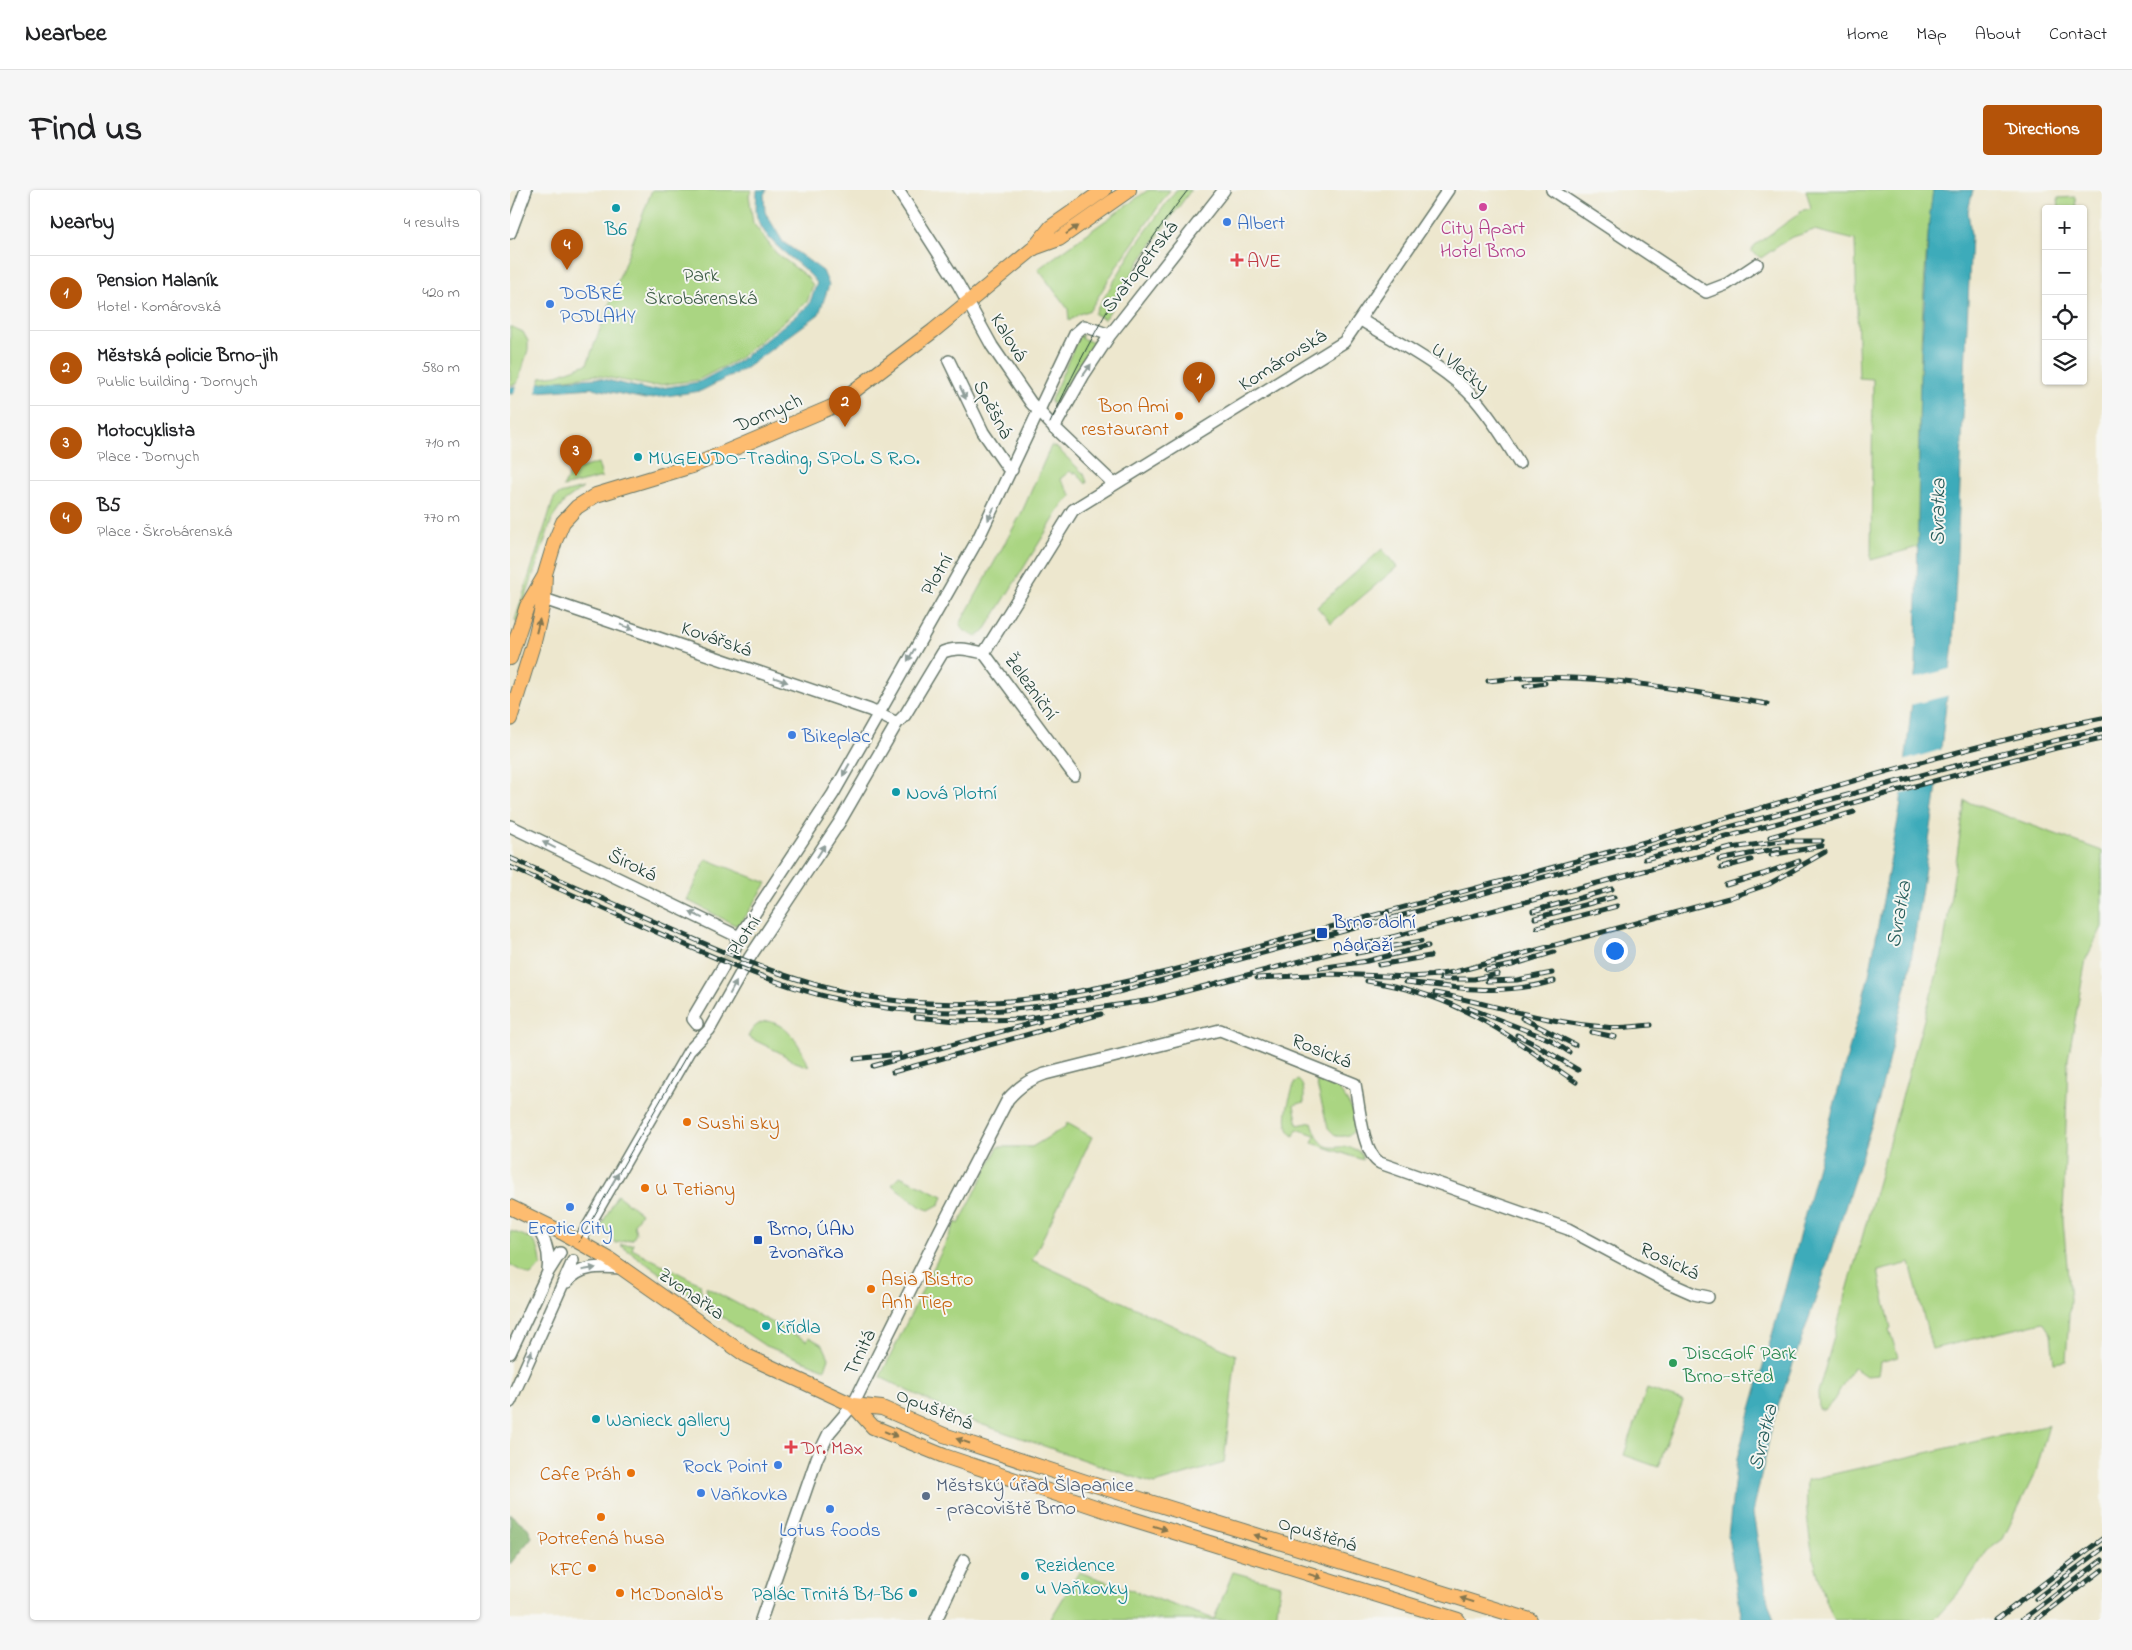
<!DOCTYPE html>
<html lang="en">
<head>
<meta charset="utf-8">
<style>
	body { margin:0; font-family:"Indie Flower",sans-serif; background:#f6f6f6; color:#202124 }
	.controls { position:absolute; right:15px; top:15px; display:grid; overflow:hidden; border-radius:5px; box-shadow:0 1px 4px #0004 }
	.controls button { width:45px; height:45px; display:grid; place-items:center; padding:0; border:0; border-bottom:1px solid #e0e0e0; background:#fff; color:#202124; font:25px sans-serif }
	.you { position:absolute; left:1104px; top:760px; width:18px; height:18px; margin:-12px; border:4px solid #fff; border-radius:50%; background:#1a73e8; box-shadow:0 0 0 8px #1a73e833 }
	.badge { display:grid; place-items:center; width:32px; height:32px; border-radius:50%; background:#b45309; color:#fff; font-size:16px; font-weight:700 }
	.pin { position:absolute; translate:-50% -41px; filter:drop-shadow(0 1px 2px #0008) }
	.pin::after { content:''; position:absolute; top:26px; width:18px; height:15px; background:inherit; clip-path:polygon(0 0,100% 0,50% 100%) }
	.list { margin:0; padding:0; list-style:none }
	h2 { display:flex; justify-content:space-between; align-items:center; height:65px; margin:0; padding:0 20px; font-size:21px }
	h2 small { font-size:16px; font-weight:400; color:#757577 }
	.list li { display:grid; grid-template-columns:32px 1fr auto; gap:15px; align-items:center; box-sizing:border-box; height:75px; padding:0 20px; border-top:1px solid #e0e0e0 }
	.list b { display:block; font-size:19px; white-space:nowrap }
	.list p { margin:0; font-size:16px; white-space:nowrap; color:#757577 }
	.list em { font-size:16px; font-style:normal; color:#757577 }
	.icon { flex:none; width:28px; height:28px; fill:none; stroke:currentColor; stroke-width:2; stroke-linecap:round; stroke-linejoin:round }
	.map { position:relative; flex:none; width:1592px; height:1430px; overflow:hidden; border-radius:5px }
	header { display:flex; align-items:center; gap:30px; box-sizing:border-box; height:70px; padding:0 25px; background:#fff; border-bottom:1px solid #e0e0e0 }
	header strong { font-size:24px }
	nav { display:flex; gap:28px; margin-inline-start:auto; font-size:18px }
	.intro { display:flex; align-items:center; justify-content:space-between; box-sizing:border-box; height:120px; padding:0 30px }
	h1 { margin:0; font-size:35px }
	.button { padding:12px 22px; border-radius:5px; background:#b45309; color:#fff; font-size:18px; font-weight:700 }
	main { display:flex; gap:30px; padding:0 30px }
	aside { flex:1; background:#fff; border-radius:5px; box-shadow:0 1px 4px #0004 }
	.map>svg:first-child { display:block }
	.green { fill:#aad582; stroke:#64895b }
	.forest { fill:#87b670; stroke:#537a52 }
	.water { fill:#3cabba; stroke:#2e7477 }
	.pier { fill:#ede7ce }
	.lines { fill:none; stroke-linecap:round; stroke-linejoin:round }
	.minor-tunnel { stroke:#c4c5af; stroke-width:11; stroke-dasharray:11 5.5; stroke-linecap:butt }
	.minor-casing { stroke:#67786a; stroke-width:14 }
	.major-casing { stroke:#67786a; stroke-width:16 }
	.minor { stroke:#fff; stroke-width:11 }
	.major { stroke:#fdbc6f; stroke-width:14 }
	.tram { stroke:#1f3d34; stroke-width:1 }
	.rail-casing { stroke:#1f3d34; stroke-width:5 }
	.rail { stroke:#f6f6f2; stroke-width:3; stroke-dasharray:9; stroke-linecap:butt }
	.oneway { fill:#83764f }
	.oneway2 { fill:#8f9e9a }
	.hotel-dot { fill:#d1479c; stroke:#f6f6f2; stroke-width:2 }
	.culture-dot { fill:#0f9aa8; stroke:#f6f6f2; stroke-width:2 }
	.shop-dot { fill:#3f7fe0; stroke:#f6f6f2; stroke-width:2 }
	.health-dot { fill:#e0444e; stroke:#f6f6f2; stroke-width:2 }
	.food-dot { fill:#e8710a; stroke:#f6f6f2; stroke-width:2 }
	.transit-dot { fill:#1a4fb4; stroke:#f6f6f2; stroke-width:2 }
	.leisure-dot { fill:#2e9e5b; stroke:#f6f6f2; stroke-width:2 }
	.service-dot { fill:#5c6f8a; stroke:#f6f6f2; stroke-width:2 }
	.labels { text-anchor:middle; stroke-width:4; stroke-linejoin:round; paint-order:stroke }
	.shop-label { font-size:20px; fill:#366cbe; stroke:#f6f6f2; text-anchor:start }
	.hotel-label { font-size:20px; fill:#b23c85; stroke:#f6f6f2 }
	.culture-label { font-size:20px; fill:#0d838f; stroke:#f6f6f2; text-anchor:start }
	.health-label { font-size:20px; fill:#be3a42; stroke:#f6f6f2; text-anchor:start }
	.street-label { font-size:20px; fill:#1f3d34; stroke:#f6f6f2 }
	.park-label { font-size:20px; fill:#3b5b44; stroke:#f6f6f2 }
	.food-label { font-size:20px; fill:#c56008; stroke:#f6f6f2; text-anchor:start }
	.transit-label { font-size:20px; fill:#164399; stroke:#f6f6f2; text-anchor:start }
	.leisure-label { font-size:20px; fill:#27864d; stroke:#f6f6f2; text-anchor:start }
	.service-label { font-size:20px; fill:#4e5e75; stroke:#f6f6f2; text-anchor:start }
	.water-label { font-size:21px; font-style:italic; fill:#285e5c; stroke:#f6f6f2 }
</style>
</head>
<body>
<header>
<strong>Nearbee</strong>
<nav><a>Home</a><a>Map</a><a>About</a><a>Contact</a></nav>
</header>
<div class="intro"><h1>Find us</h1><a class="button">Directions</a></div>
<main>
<aside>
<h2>Nearby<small>4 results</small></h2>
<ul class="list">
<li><span class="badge">1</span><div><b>Pension Malaník</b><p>Hotel · Komárovská</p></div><em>420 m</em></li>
<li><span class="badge">2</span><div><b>Městská policie Brno-jih</b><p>Public building · Dornych</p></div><em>580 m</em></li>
<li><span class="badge">3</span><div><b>Motocyklista</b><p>Place · Dornych</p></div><em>710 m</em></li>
<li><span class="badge">4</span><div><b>B5</b><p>Place · Škrobárenská</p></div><em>770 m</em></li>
</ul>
</aside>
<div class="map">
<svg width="1592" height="1430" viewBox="0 0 1592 1430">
	<rect width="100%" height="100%" fill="#f6f6f2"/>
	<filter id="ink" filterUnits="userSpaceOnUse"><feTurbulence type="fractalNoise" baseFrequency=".02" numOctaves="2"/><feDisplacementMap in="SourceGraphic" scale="10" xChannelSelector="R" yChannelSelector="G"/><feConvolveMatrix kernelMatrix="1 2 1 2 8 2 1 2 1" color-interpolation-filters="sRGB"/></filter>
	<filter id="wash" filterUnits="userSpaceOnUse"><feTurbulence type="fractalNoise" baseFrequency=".0096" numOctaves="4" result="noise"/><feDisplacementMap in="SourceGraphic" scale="20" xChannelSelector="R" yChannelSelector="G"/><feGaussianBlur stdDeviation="1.12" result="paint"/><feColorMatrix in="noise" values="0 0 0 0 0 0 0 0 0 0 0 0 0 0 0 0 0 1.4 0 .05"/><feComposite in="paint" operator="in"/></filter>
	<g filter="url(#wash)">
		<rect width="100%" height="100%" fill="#ede7ce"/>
		<path class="green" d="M142 0H242L239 5 243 33 266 63 296 86 303 95 297 112 228 169 188 190 141 196 85 185 29 193 31 187 47 185 77 174Z
			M638 0H660L607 76 580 120 569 124 559 131 558 119 528 79Z
			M666 0H681L629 72 595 129 584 124 626 55Z
			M1296 0H1423C1408 118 1409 238 1408 357L1361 370 1363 189 1349 188 1345 50 1304 40 1280 48 1251 68 1241 61 1245 55 1290 23V21L1301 18Z
			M1565 7 1566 19H1549L1548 8Z
			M0 136 13 142 18 151V160L7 194 0 195Z
			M573 144 571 148 582 152 585 148 592 151 551 216 540 212 569 146Z
			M541 256 546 257 574 284 577 292 576 294 566 282 563 284 560 281 550 289 562 306 553 314 474 442 467 446C459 444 452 441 450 434L511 324Z
			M88 273 92 287 53 297 61 281Z
			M73 298 54 312 42 329 7 433 5 430 44 308 50 304Z
			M872 359 887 377 821 433 807 417Z
			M1455 611 1592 661V737L1576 769 1558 869 1553 1030 1560 1110 1556 1171 1544 1173 1541 1144 1533 1132 1422 1159 1400 1073 1368 1081 1381 1138 1379 1139 1388 1167 1370 1172 1368 1185 1356 1186 1343 1177 1324 1210 1316 1219H1309L1308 1203 1432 766Z
			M196 669 257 693 230 735H225L177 710Z
			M258 831C281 836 292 859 299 877L283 871 269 862 238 847C242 838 248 832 258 831Z
			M809 886C828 887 870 951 826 946L818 938 806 891Z
			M788 890C795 895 794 905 794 912L784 915 788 935 802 932C815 975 828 946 851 963L853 970 802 953 805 945 787 939 784 946C769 937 780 906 785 892Z
			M557 933 582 947 522 1070 726 1165 714 1273 644 1294 456 1229 370 1187 446 1032 449 1034 488 957H522L555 937Z
			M390 986 433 1006 430 1014 419 1020 411 1017 382 995Z
			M107 1005 131 1023 124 1034 126 1043 123 1049 106 1053 90 1038Z
			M0 1041C21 1047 30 1051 31 1075L21 1086 0 1075Z
			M124 1054 122 1059 190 1094 193 1114 110 1055Z
			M196 1097 297 1151 299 1147 313 1155 319 1168 315 1179 254 1155 200 1119Z
			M1137 1199 1173 1211 1148 1277 1114 1265Z
			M1539 1235 1526 1281 1493 1349 1477 1361 1451 1400 1424 1430H1324C1305 1386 1294 1338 1297 1290Z
			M569 1382 704 1429 723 1382 770 1395 766 1430H540Z"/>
		<path class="forest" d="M0 1324 18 1338 22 1347 0 1374Z"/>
		<path class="water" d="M247 0H257L254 4 255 22 273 52 313 81 319 95 309 124 236 178 191 201 135 209 82 198 0 204V197L49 190 88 188 139 200 189 192 229 171 299 115 307 93C289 69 257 57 247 27 245 20 247 8 247 0Z
			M1423 0H1463L1458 21 1461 45 1443 454 1425 611 1399 784 1367 918 1307 1105 1263 1231 1243 1323 1258 1412 1264 1430H1232L1218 1346 1227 1268 1272 1110 1359 785 1390 619 1406 476 1410 188 1419 31Z"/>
		<path class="pier" d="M30 190 25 205 3 206 7 194Z
			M1443 478 1440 505 1400 515 1402 489Z
			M1433 559 1428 594 1388 605 1393 571Z"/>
	</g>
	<g filter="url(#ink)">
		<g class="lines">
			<path class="minor-tunnel" d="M213 777 224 760"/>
			<g class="minor-casing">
				<path id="minor" d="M388 0 448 94 482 156 521 213 540 233 604 294
					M1042 0 1196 102 1217 94 1247 74
					M0 43 16 0
					M851 130C888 153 936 177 965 209 982 229 996 251 1009 273
					M439 171 473 242 497 277 502 280
					M544 238 573 186 600 145 714 0
					M34 409 360 520 387 533
					M474 463 563 320 834 152 938 0
					M0 636 229 747
					M224 760 229 747 323 604 468 349 565 144 574 136 600 145
					M187 834 183 829 184 826 213 777
					M22 1028C32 1045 41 1059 38 1080
					M69 1052 179 861 199 840 240 767 329 633 387 533 395 525 433 462C447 456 460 460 474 463L564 585
					M57 1092C71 1074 93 1077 113 1078
					M0 1163 38 1082 50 1063
					M0 1212 63 1071
					M251 1430 307 1268 319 1243 343 1215 430 1040 498 909C509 897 518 890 535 884L710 840 845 894C849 914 852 963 870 973L1058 1039 1159 1093 1184 1104 1198 1107
					M426 1430 454 1370"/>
			</g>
			<g class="major-casing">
				<path id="major" d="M524 58 549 49 619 0
					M0 468 17 416 35 385
					M0 529 25 448 34 409 35 384 45 351 53 332 67 317 86 305 185 275 324 216 423 141 524 58 541 37 594 0
					M0 1017 53 1043 99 1069 237 1166 343 1215 372 1218 434 1245 582 1294 1020 1430
					M343 1215 363 1237 434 1266 609 1325 948 1430"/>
			</g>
			<use href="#minor" class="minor"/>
			<use href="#major" class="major"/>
			<path class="tram" d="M540 233C578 151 621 72 678 0
				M69 1052 179 861"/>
			<g class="rail-casing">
				<path id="rail" d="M978 491C1071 479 1165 499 1257 514
					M1015 496 1035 493
					M1260 647 1344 622
					M1261 665 1312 656
					M0 668C51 690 102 713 152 735 224 767 294 798 372 809 525 830 668 777 813 739 923 709 1033 681 1142 650 1291 607 1440 559 1592 528
					M1135 669 1546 558 1592 548
					M1209 670 1270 658
					M0 677C51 700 102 722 153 745 219 774 284 803 356 815 441 829 525 821 608 802L1456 573 1592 539
					M1211 678 1241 670
					M1216 695 1253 684 1289 671
					M1023 721 1102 699
					M1025 728 1104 707
					M1027 737 1107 716
					M847 763 911 751
					M869 775 920 766
					M810 778 857 771 918 756
					M976 780 1002 775 1044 762
					M923 785 945 782 1219 708 1259 694 1315 662
					M781 786 821 784 901 787 929 785
					M747 788 787 786
					M931 789H964L988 784
					M857 791C889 796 923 805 953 820 993 839 1029 867 1066 892
					M977 791 1007 790 1042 783
					M896 792C948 798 992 806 1044 791
					M925 803C981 814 1037 833 1095 837 1110 839 1126 836 1141 835
					M959 818 1041 850 1059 862
					M406 827 447 831 511 829 642 810 1221 658 1272 651H1312
					M1012 828 1065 855
					M1082 842 1105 847
					M1007 845 1026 855 1068 880
					M345 869 389 864
					M363 876 530 831
					M383 882 591 824
					M1526 1409 1592 1359
					M1486 1430 1592 1349
					M1512 1430 1592 1370
					M1526 1430 1592 1380"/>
			</g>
			<use href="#rail" class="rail"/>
		</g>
		<defs><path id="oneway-solid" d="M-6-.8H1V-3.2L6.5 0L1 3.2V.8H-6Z" transform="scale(1.25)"/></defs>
		<g class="oneway">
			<use href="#oneway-solid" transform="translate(562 40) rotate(-35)"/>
			<use href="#oneway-solid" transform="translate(28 436) rotate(-76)"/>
			<use href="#oneway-solid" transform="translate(381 1244) rotate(22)"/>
			<use href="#oneway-solid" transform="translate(453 1251) rotate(-161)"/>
			<use href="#oneway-solid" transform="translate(650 1338) rotate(17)"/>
			<use href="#oneway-solid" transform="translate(751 1347) rotate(-163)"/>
			<use href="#oneway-solid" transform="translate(805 1386) rotate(17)"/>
			<use href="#oneway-solid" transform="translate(957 1410) rotate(-163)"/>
		</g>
		<g class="oneway2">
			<use href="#oneway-solid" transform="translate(577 180) rotate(-55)"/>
			<use href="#oneway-solid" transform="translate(453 203) rotate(65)"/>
			<use href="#oneway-solid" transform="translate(481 324) rotate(115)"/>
			<use href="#oneway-solid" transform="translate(117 437) rotate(19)"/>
			<use href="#oneway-solid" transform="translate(401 465) rotate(120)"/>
			<use href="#oneway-solid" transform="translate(271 490) rotate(19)"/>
			<use href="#oneway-solid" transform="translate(336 580) rotate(119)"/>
			<use href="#oneway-solid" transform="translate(39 655) rotate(-154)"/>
			<use href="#oneway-solid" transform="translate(311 661) rotate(-58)"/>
			<use href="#oneway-solid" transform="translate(186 725) rotate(-154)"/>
			<use href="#oneway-solid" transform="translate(223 798) rotate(-62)"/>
			<use href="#oneway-solid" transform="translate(105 989) rotate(-60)"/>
			<use href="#oneway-solid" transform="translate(79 1079) rotate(-9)"/>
			<use href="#oneway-solid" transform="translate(19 1167) rotate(-66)"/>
		</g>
	</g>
	<circle class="hotel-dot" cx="973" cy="17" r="5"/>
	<g class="culture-dot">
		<circle cx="106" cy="18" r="5"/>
		<circle cx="128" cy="267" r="5"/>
		<circle cx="386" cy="602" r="5"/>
		<circle cx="256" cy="1136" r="5"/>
		<circle cx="86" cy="1229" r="5"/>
		<circle cx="515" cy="1386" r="5"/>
		<circle cx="403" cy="1403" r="5"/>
	</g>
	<g class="shop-dot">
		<circle cx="717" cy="32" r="5"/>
		<circle cx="40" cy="114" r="5"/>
		<circle cx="282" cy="545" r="5"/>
		<circle cx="60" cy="1017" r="5"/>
		<circle cx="268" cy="1275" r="5"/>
		<circle cx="191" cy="1303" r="5"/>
		<circle cx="320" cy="1319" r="5"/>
	</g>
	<g class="health-dot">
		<path d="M724.5 62.5h5v5h5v5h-5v5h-5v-5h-5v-5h5z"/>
		<path d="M278.5 1249.5h5v5h5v5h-5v5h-5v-5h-5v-5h5z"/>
	</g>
	<g class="food-dot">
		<circle cx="669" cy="226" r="5"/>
		<circle cx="177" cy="932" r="5"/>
		<circle cx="135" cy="998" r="5"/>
		<circle cx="361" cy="1099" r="5"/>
		<circle cx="121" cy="1283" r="5"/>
		<circle cx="91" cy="1327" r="5"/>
		<circle cx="82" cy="1378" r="5"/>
		<circle cx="110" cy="1403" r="5"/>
	</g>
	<g class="transit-dot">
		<rect x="806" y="737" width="12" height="12" rx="2.5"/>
		<rect x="243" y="1045" width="10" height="10" rx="2.5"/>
	</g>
	<circle class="leisure-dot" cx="1163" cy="1173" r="5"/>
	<circle class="service-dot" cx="416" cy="1306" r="5"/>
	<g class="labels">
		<g class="shop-label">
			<text x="727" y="39">Albert</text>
			<text x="50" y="109">DOBRÉ<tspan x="50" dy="23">PODLAHY</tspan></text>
			<text x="292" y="552">Bikeplac</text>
			<text x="60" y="1044" text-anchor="middle">Erotic City</text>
			<text x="258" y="1282" text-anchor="end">Rock Point</text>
			<text x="201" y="1310">Vaňkovka</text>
			<text x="320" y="1346" text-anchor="middle">Lotus foods</text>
		</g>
		<g class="hotel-label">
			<text x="973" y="44">City Apart<tspan x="973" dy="23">Hotel Brno</tspan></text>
		</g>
		<g class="culture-label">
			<text x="106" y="45" text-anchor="middle">B6</text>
			<text x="138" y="274">MUGENDO-Trading, SPOL. S R.O.</text>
			<text x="396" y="609">Nová Plotní</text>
			<text x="266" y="1143">Křídla</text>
			<text x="96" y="1236">Wanieck gallery</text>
			<text x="525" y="1381">Rezidence<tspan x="525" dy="23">u Vaňkovky</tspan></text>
			<text x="393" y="1410" text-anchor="end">Palác Trnitá B1-B6</text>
		</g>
		<g class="health-label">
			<text x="737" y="77">AVE</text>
			<text x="291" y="1264">Dr. Max</text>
		</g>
		<g class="street-label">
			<text transform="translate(629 76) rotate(-52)" y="7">Svatopetrská</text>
			<text transform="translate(500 147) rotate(58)" y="7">Kalová</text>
			<text transform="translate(772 169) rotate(-32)" y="7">Komárovská</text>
			<text transform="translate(951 177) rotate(39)" y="7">U Vlečky</text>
			<text transform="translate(484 219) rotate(62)" y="7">Spěšná</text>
			<text transform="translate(258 222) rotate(-23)" y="7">Dornych</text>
			<text transform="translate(426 384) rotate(-60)" y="7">Plotní</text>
			<text transform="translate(207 448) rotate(19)" y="7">Kovářská</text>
			<text transform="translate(522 496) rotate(54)" y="7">Železniční</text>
			<text transform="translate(123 674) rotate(26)" y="7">Široká</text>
			<text transform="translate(233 745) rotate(-56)" y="7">Plotní</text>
			<text transform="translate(812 860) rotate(22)" y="7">Rosická</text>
			<text transform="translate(1160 1070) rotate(25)" y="7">Rosická</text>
			<text transform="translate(182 1103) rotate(35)" y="7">Zvonařka</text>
			<text transform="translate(349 1162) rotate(-64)" y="7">Trnitá</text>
			<text transform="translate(425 1218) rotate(22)" y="7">Opuštěná</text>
			<text transform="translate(808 1343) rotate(17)" y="7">Opuštěná</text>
		</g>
		<g class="park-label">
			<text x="191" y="91">Park<tspan x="191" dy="23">Škrobárenská</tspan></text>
		</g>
		<g class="food-label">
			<text x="659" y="222" text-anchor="end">Bon Ami<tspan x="659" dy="23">restaurant</tspan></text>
			<text x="187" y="939">Sushi sky</text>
			<text x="145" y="1005">U Tetiany</text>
			<text x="371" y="1095">Asia Bistro<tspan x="371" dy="23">Anh Tiep</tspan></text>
			<text x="111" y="1290" text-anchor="end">Cafe Práh</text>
			<text x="91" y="1354" text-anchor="middle">Potrefená husa</text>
			<text x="72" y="1385" text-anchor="end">KFC</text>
			<text x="120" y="1410">McDonald's</text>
		</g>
		<g class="transit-label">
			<text x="823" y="738">Brno dolní<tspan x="823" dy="23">nádraží</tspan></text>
			<text x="258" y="1045">Brno, ÚAN<tspan x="258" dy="23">Zvonařka</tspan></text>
		</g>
		<g class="leisure-label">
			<text x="1173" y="1169">DiscGolf Park<tspan x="1173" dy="23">Brno-střed</tspan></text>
		</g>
		<g class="service-label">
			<text x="426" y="1301">Městský úřad Šlapanice<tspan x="426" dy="23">– pracoviště Brno</tspan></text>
		</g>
		<g class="water-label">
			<text transform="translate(1427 322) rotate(-89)" y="7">Svratka</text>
			<text transform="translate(1388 724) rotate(-80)" y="7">Svratka</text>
			<text transform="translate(1252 1247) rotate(-76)" y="7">Svratka</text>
		</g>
	</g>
</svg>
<div class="controls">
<button>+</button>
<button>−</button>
<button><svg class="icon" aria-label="locate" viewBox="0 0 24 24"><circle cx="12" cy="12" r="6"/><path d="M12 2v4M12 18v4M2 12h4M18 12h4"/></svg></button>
<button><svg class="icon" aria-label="layers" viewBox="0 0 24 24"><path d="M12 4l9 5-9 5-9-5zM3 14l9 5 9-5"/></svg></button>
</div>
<div class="you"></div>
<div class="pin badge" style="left:689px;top:213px">1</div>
<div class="pin badge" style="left:335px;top:237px">2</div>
<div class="pin badge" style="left:66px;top:286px">3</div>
<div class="pin badge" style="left:57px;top:80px">4</div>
</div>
</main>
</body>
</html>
